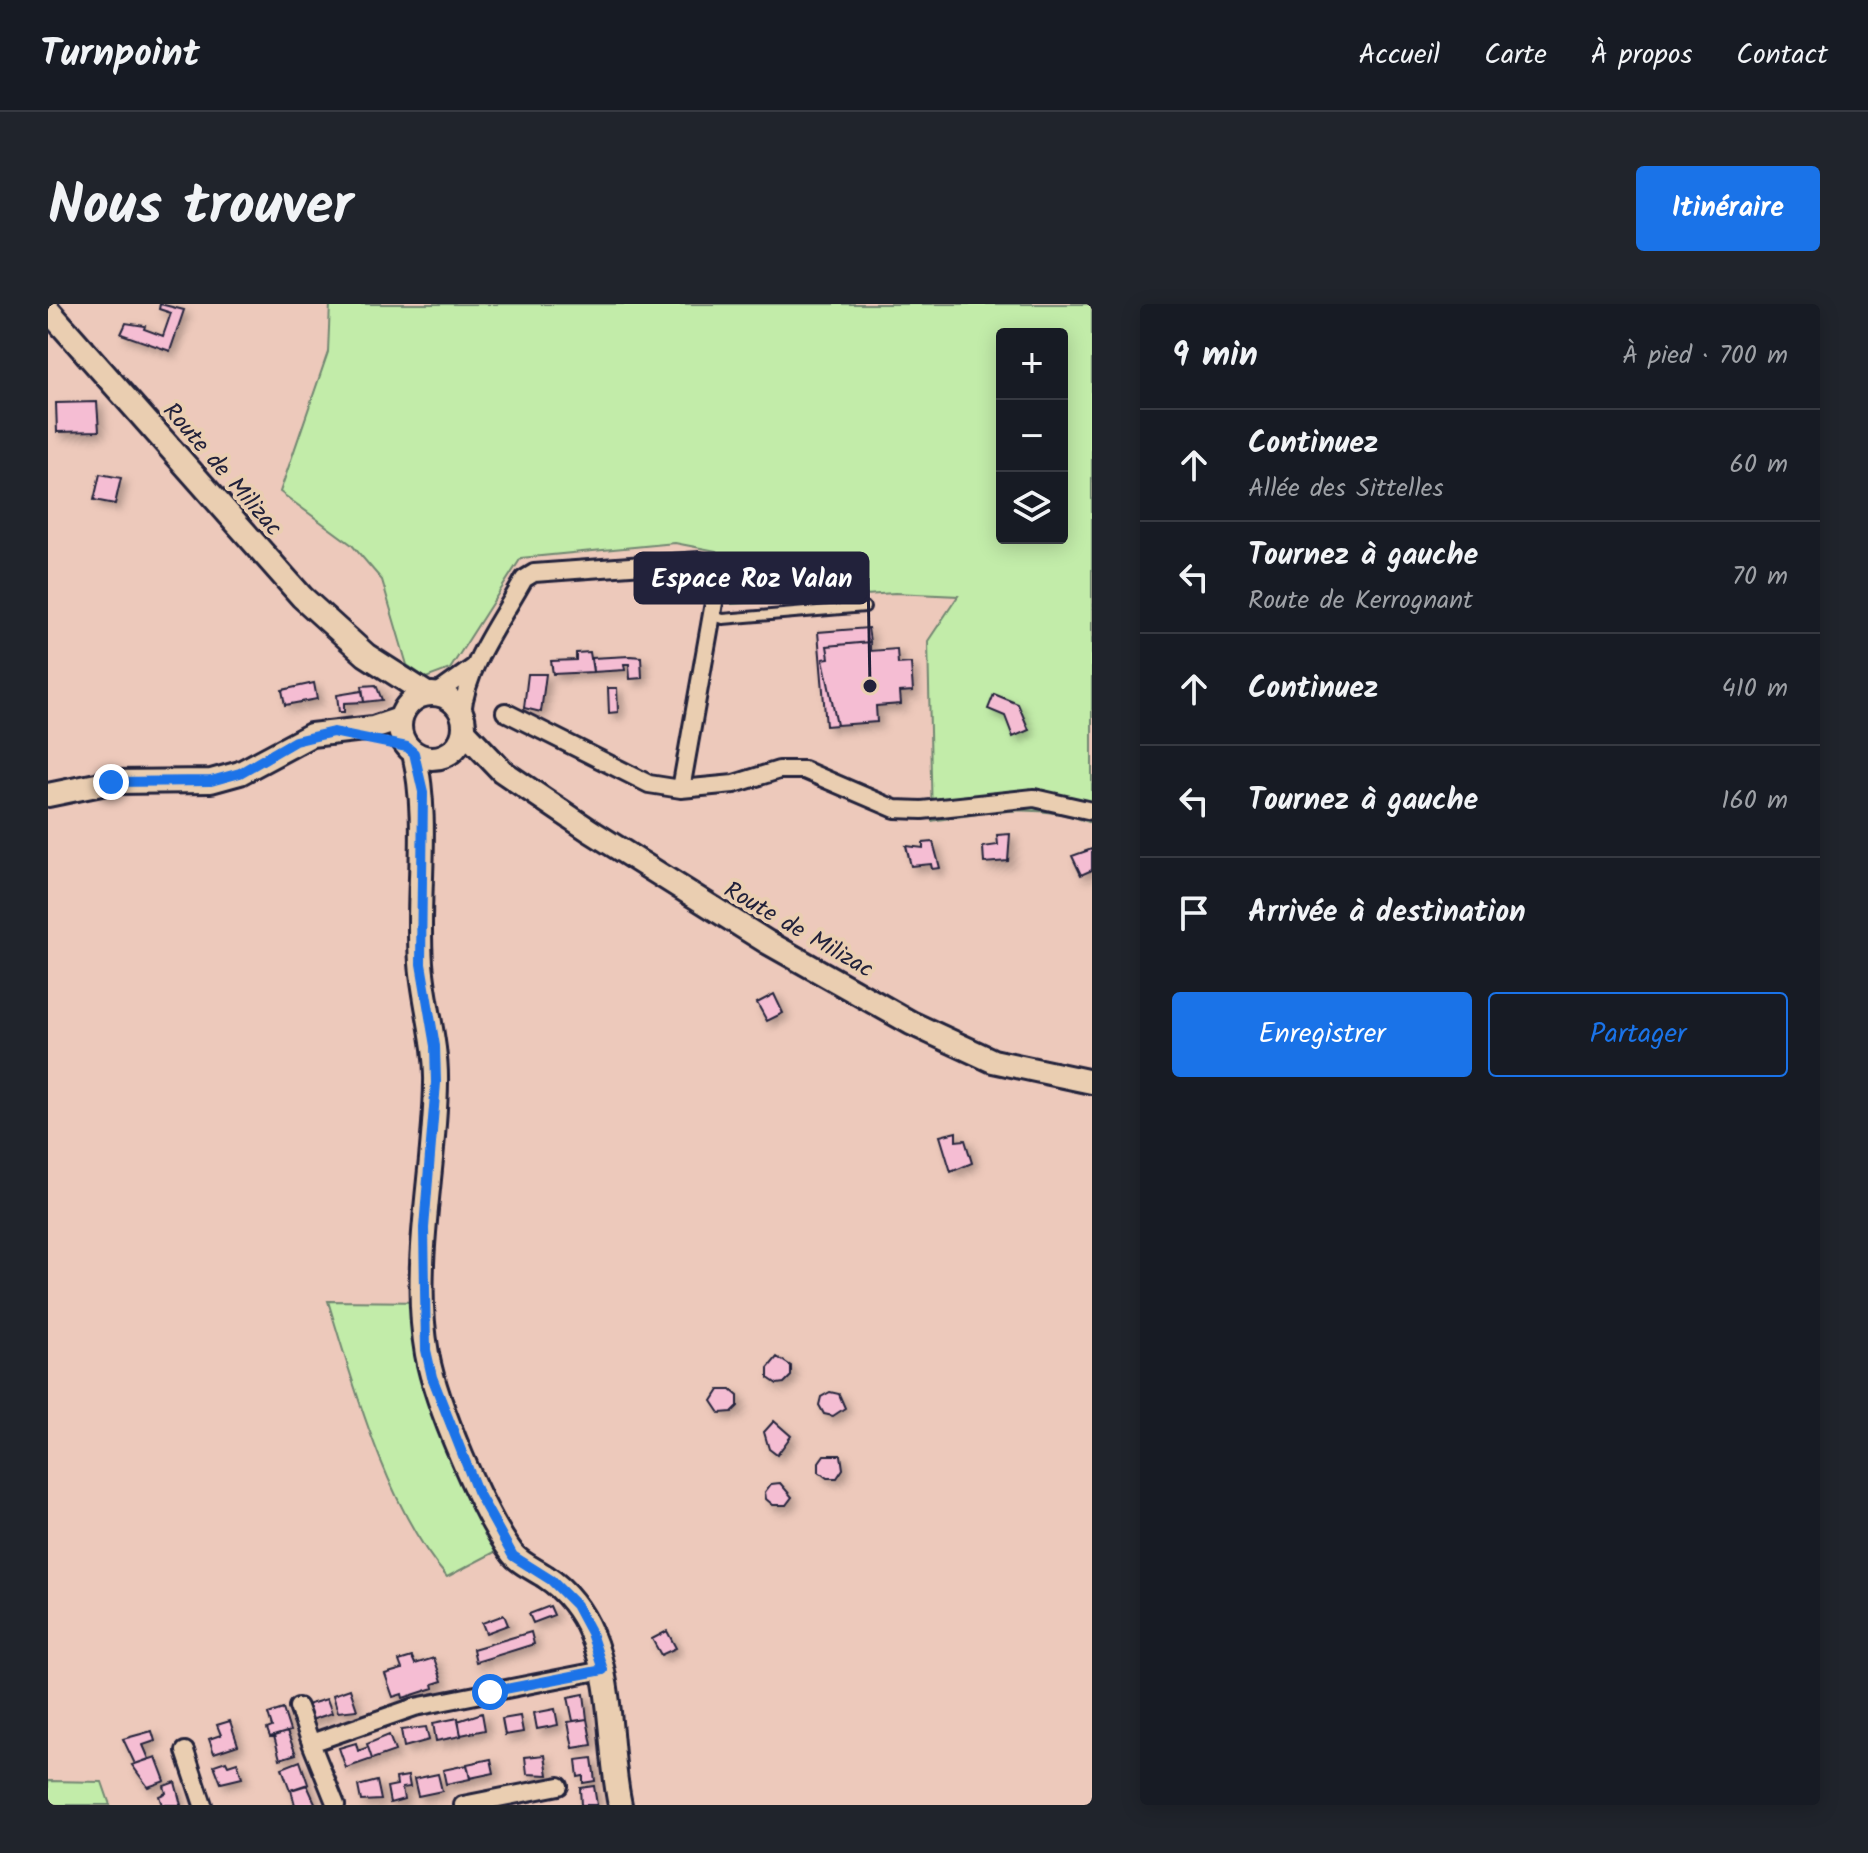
<!DOCTYPE html>
<html lang="fr">
<head>
<meta charset="utf-8">
<style>
	body { margin:0; font-family:Kalam,sans-serif; background:#20242c; color:#f1f3f6 }
	.controls { position:absolute; right:24px; top:24px; display:grid; overflow:hidden; border-radius:8px; box-shadow:0 4px 20px #0003 }
	.controls button { width:72px; height:72px; display:grid; place-items:center; padding:0; border:0; border-bottom:2px solid #363941; background:#171b24; color:#f1f3f6; font:40px sans-serif }
	.stop { position:absolute; width:24px; height:24px; margin:-18px; border:6px solid #1a73e8; border-radius:50%; background:#fff }
	.stop.end { background:#1a73e8; border-color:#fff; box-shadow:0 2px 8px #0008 }
	.list { margin:0; padding:0; list-style:none }
	h2 { display:flex; justify-content:space-between; align-items:center; height:104px; margin:0; padding:0 32px; font-size:34px }
	h2 small { font-size:26px; font-weight:400; color:#9ea1a6 }
	.list li { display:grid; grid-template-columns:52px 1fr auto; gap:24px; align-items:center; box-sizing:border-box; height:112px; padding:0 32px; border-top:2px solid #363941 }
	.list b { display:block; font-size:30px; white-space:nowrap }
	.list p { margin:0; font-size:26px; white-space:nowrap; color:#9ea1a6 }
	.list em { font-size:26px; font-style:normal; color:#9ea1a6 }
	.actions { display:flex; gap:16px; padding:24px 32px }
	.actions a { flex:1; padding:18px 0; border:2px solid #1a73e8; border-radius:8px; text-align:center; font-size:28px; color:#1a73e8 }
	.actions .main { background:#1a73e8; color:#fff }
	.icon { flex:none; width:44px; height:44px; fill:none; stroke:currentColor; stroke-width:2; stroke-linecap:round; stroke-linejoin:round }
	.map { position:relative; flex:none; width:1044px; height:1501px; overflow:hidden; border-radius:8px }
	header { display:flex; align-items:center; gap:48px; box-sizing:border-box; height:112px; padding:0 40px; background:#171b24; border-bottom:2px solid #363941 }
	header strong { font-size:38px }
	nav { display:flex; gap:44px; margin-inline-start:auto; font-size:28px }
	.intro { display:flex; align-items:center; justify-content:space-between; box-sizing:border-box; height:192px; padding:0 48px }
	h1 { margin:0; font-size:56px }
	.button { padding:20px 36px; border-radius:8px; background:#1a73e8; color:#fff; font-size:28px; font-weight:700 }
	main { display:flex; gap:48px; padding:0 48px }
	aside { flex:1; background:#171b24; border-radius:8px; box-shadow:0 4px 20px #0003 }
	.map>svg:first-child { display:block }
	.green { fill:#c2eca9; stroke:#728772; stroke-width:2; fill-rule:evenodd }
	.building { fill:#f5bdd3; stroke:#22223b; stroke-width:2; filter:url(#shadow) }
	.lines { fill:none; stroke-linecap:round; stroke-linejoin:round }
	.lane-casing { stroke:#22223b; stroke-width:14 }
	.street-casing { stroke:#22223b; stroke-width:22 }
	.secondary-casing { stroke:#22223b; stroke-width:28 }
	.lane { stroke:#eaceb1; stroke-width:8 }
	.street { stroke:#eaceb1; stroke-width:16 }
	.secondary { stroke:#eaceb1; stroke-width:22 }
	.route { stroke:#1a73e8; stroke-width:10 }
	.labels { text-anchor:middle; stroke-width:8; stroke-linejoin:round; paint-order:stroke }
	.street-label { font-size:24px; fill:#22223b; stroke:#eaceb1 }
	.leader { fill:none; stroke:#22223b; stroke-width:3 }
	.callout-dot { fill:#22223b; stroke:#eaceb1; stroke-width:3 }
	.callout { fill:#22223b; stroke:#22223b; stroke-width:3 }
	.callout-label { font-size:26px; text-anchor:middle; font-weight:bold; fill:#fff }
</style>
</head>
<body>
<header>
<strong>Turnpoint</strong>
<nav><a>Accueil</a><a>Carte</a><a>À propos</a><a>Contact</a></nav>
</header>
<div class="intro"><h1>Nous trouver</h1><a class="button">Itinéraire</a></div>
<main>
<div class="map">
<svg width="1044" height="1501" viewBox="0 0 1044 1501">
	<defs>
		<filter id="shadow"><feDropShadow dx="5" dy="5" stdDeviation="4" flood-color="#0004"/></filter>
	</defs>
	<rect width="100%" height="100%" fill="#edc9bb"/>
	<filter id="ink" filterUnits="userSpaceOnUse"><feTurbulence type="fractalNoise" baseFrequency=".0125" numOctaves="2"/><feDisplacementMap in="SourceGraphic" scale="16" xChannelSelector="R" yChannelSelector="G"/><feConvolveMatrix kernelMatrix="1 2 1 2 8 2 1 2 1" color-interpolation-filters="sRGB"/></filter>
	<g filter="url(#ink)">
		<path class="green" d="M282 0H1044V519C989 498 941 508 884 517L880 337 910 292 847 289 684 300 683 270 668 247 627 239 473 254 402 365 378 374 359 361 334 276 304 241 232 188 280 48ZM954 30H1014V234H954Z
			M280 997 382 998C390 1082 428 1163 466 1238L399 1273C340 1206 306 1083 280 997Z
			M0 1477 54 1478 62 1501H0Z"/>
		<path class="building" d="M112 0 136 6 122 47 73 30 78 19 97 22 96 25 115 32 123 9 111 5Z
			M49 98 51 127 9 128 8 99Z
			M52 170 73 174 67 200 46 196Z
			M820 324 822 338 779 342 781 354 775 355 789 421 778 422 770 328Z
			M822 338V347L849 345 850 360 863 359 865 387 852 388 853 400 828 402 829 418 789 421 775 355 781 354 779 342Z
			M542 348 545 368 505 370 503 357 528 356V349Z
			M582 352 593 353 594 374 582 375 581 360H576L577 366 545 368 544 354Z
			M480 370H498L493 408 476 404Z
			M266 379 269 395 237 401 234 386Z
			M328 381 334 396 316 398 314 382Z
			M560 384H569L570 408 561 409Z
			M314 387 316 398 296 399V408H291L289 391Z
			M946 390 970 400 981 426 965 433 957 412 940 405Z
			M962 530 960 557 936 559 935 543 950 541 949 531Z
			M885 538 892 564 884 565 883 560 863 562 858 542 875 544V539Z
			M1044 545V566L1033 571 1024 552Z
			M726 690 735 709 719 717 709 699Z
			M908 828V837L917 836 924 859 903 868 892 832Z
			M729 1053 743 1062V1072L736 1079 729 1080 720 1074V1064Z
			M671 1086H683L690 1092V1102L684 1108 672 1109 664 1097Z
			M782 1088 791 1090 797 1104 785 1112 776 1110 771 1101 773 1093Z
			M726 1117 743 1132 729 1151 721 1145 716 1128Z
			M776 1151H793L795 1165 789 1174H779L771 1168V1158Z
			M732 1179 744 1193 738 1201H725L718 1195 717 1188 723 1180Z
			M502 1302 506 1311 485 1319 481 1310Z
			M456 1311 460 1321 438 1329 434 1319Z
			M619 1327 628 1344 613 1351 604 1335Z
			M483 1328 486 1340 428 1358 425 1345Z
			M364 1353 367 1360 386 1354 394 1377 385 1380 386 1384 355 1394 354 1390 345 1393 337 1370 354 1365 351 1357Z
			M302 1385 309 1406 290 1408 285 1391Z
			M536 1390 539 1415 525 1417 520 1393Z
			M279 1395 284 1409 260 1417 255 1402Z
			M235 1405 242 1427 222 1433 219 1425 224 1423 220 1410Z
			M507 1405 510 1421 489 1425 486 1409Z
			M434 1409 437 1426 413 1431 410 1417Z
			M472 1412 475 1428 457 1431 454 1415Z
			M410 1414 413 1432 388 1437 385 1419Z
			M539 1415 544 1441 525 1444 520 1418Z
			M182 1417 190 1441 166 1449 161 1435 173 1431 169 1421Z
			M378 1423 381 1436 356 1443 353 1426Z
			M104 1427 107 1437 95 1441 101 1455 87 1460 75 1435Z
			M239 1428 248 1450 232 1455 226 1432Z
			M341 1431 347 1447 324 1455 319 1440Z
			M308 1439 310 1447 320 1443 324 1455 298 1464 291 1444Z
			M497 1451 500 1471 479 1470 477 1453Z
			M108 1453 117 1477 100 1483 84 1461Z
			M544 1454 547 1477 535 1479V1472L530 1473 528 1456Z
			M443 1455 446 1469 422 1474 419 1460Z
			M178 1457 180 1461 189 1458 194 1474 173 1479 166 1461Z
			M252 1457 260 1480 242 1486 234 1464Z
			M419 1461 422 1475 398 1480 395 1466Z
			M390 1470 394 1487 370 1492 366 1475Z
			M360 1472 362 1483 354 1484 356 1495 342 1499 339 1483 349 1481 348 1474Z
			M329 1477 333 1496 313 1497 310 1482Z
			M127 1478 133 1501H114L111 1492 118 1489 116 1482Z
			M259 1481 268 1501H247L243 1486Z
			M546 1482 549 1501H533L532 1484Z"/>
		<g class="lines">
			<g class="lane-casing">
				<path id="lane" d="M663 311 675 315 817 303"/>
			</g>
			<g class="street-casing">
				<path id="street" d="M388 390 426 363
					M457 408 601 480 633 485
					M414 409C419 360 453 317 476 275L486 269 651 257 661 261 670 276 633 485 686 480 731 466H756L847 505 874 506 986 494 1044 507
					M250 1403 263 1439
					M137 1447 155 1501
					M288 1501 263 1439 367 1403 555 1366
					M415 1501 511 1482"/>
			</g>
			<g class="secondary-casing">
				<path id="secondary" d="M0 6 254 293 318 351 379 390
					M352 422a32 32 0 1 1 64 0a32 32 0 1 1-64 0Z
					M416 427 454 467 541 526 719 638 863 719 945 757 1044 778
					M366 449C382 518 368 588 373 659 376 699 389 738 388 779 387 868 363 960 379 1050 388 1100 434 1208 464 1249 471 1259 488 1266 498 1273 518 1286 534 1307 543 1329 566 1382 560 1445 572 1501
					M0 491 63 478 163 477 192 469 263 431 325 424 352 415"/>
			</g>
			<use href="#lane" class="lane"/>
			<use href="#street" class="street"/>
			<use href="#secondary" class="secondary"/>
		</g>
	</g>
	<g class="lines" filter="url(#ink)">
		<path class="route" d="M63 478 163 477 192 469 247 437 285 428 359 443 366 449 375 488 373 660 387 742 388 779 376 924 378 1046 384 1073 429 1187 465 1252 503 1276 528 1301 543 1329 555 1366 442 1388"/>
	</g>
	<g class="labels">
		<g class="street-label">
			<text transform="translate(175 165) rotate(49)" y="8">Route de Milizac</text>
			<text transform="translate(751 625) rotate(30)" y="8">Route de Milizac</text>
		</g>
	</g>
	<path class="leader" d="M822 382L820 274"/>
	<circle class="callout-dot" cx="822" cy="382" r="8"/>
	<rect class="callout" x="587" y="249" width="233" height="50" rx="8"/>
	<g class="callout-label">
		<text x="704" y="283">Espace Roz Valan</text>
	</g>
</svg>
<div class="controls">
<button>+</button>
<button>−</button>
<button><svg class="icon" aria-label="layers" viewBox="0 0 24 24"><path d="M12 4l9 5-9 5-9-5zM3 14l9 5 9-5"/></svg></button>
</div>
<div class="stop" style="left:442px;top:1388px"></div>
<div class="stop end" style="left:63px;top:478px"></div>
</div>
<aside>
<h2>9 min<small>À pied · 700 m</small></h2>
<ul class="list">
<li><svg class="icon" aria-label="ahead" viewBox="0 0 24 24"><path d="M12 20V5M6 11l6-6 6 6"/></svg><div><b>Continuez</b><p>Allée des Sittelles</p></div><em>60 m</em></li>
<li><svg class="icon" aria-label="left" viewBox="0 0 24 24"><path d="M17 20v-9H6M10 6l-5 5 5 5"/></svg><div><b>Tournez à gauche</b><p>Route de Kerrognant</p></div><em>70 m</em></li>
<li><svg class="icon" aria-label="ahead" viewBox="0 0 24 24"><path d="M12 20V5M6 11l6-6 6 6"/></svg><div><b>Continuez</b></div><em>410 m</em></li>
<li><svg class="icon" aria-label="left" viewBox="0 0 24 24"><path d="M17 20v-9H6M10 6l-5 5 5 5"/></svg><div><b>Tournez à gauche</b></div><em>160 m</em></li>
<li><svg class="icon" aria-label="arrive" viewBox="0 0 24 24"><path d="M6 21V4h12l-3 4 3 4H6"/></svg><div><b>Arrivée à destination</b></div></li>
</ul>
<div class="actions"><a class="main">Enregistrer</a><a>Partager</a></div>
</aside>
</main>
</body>
</html>
